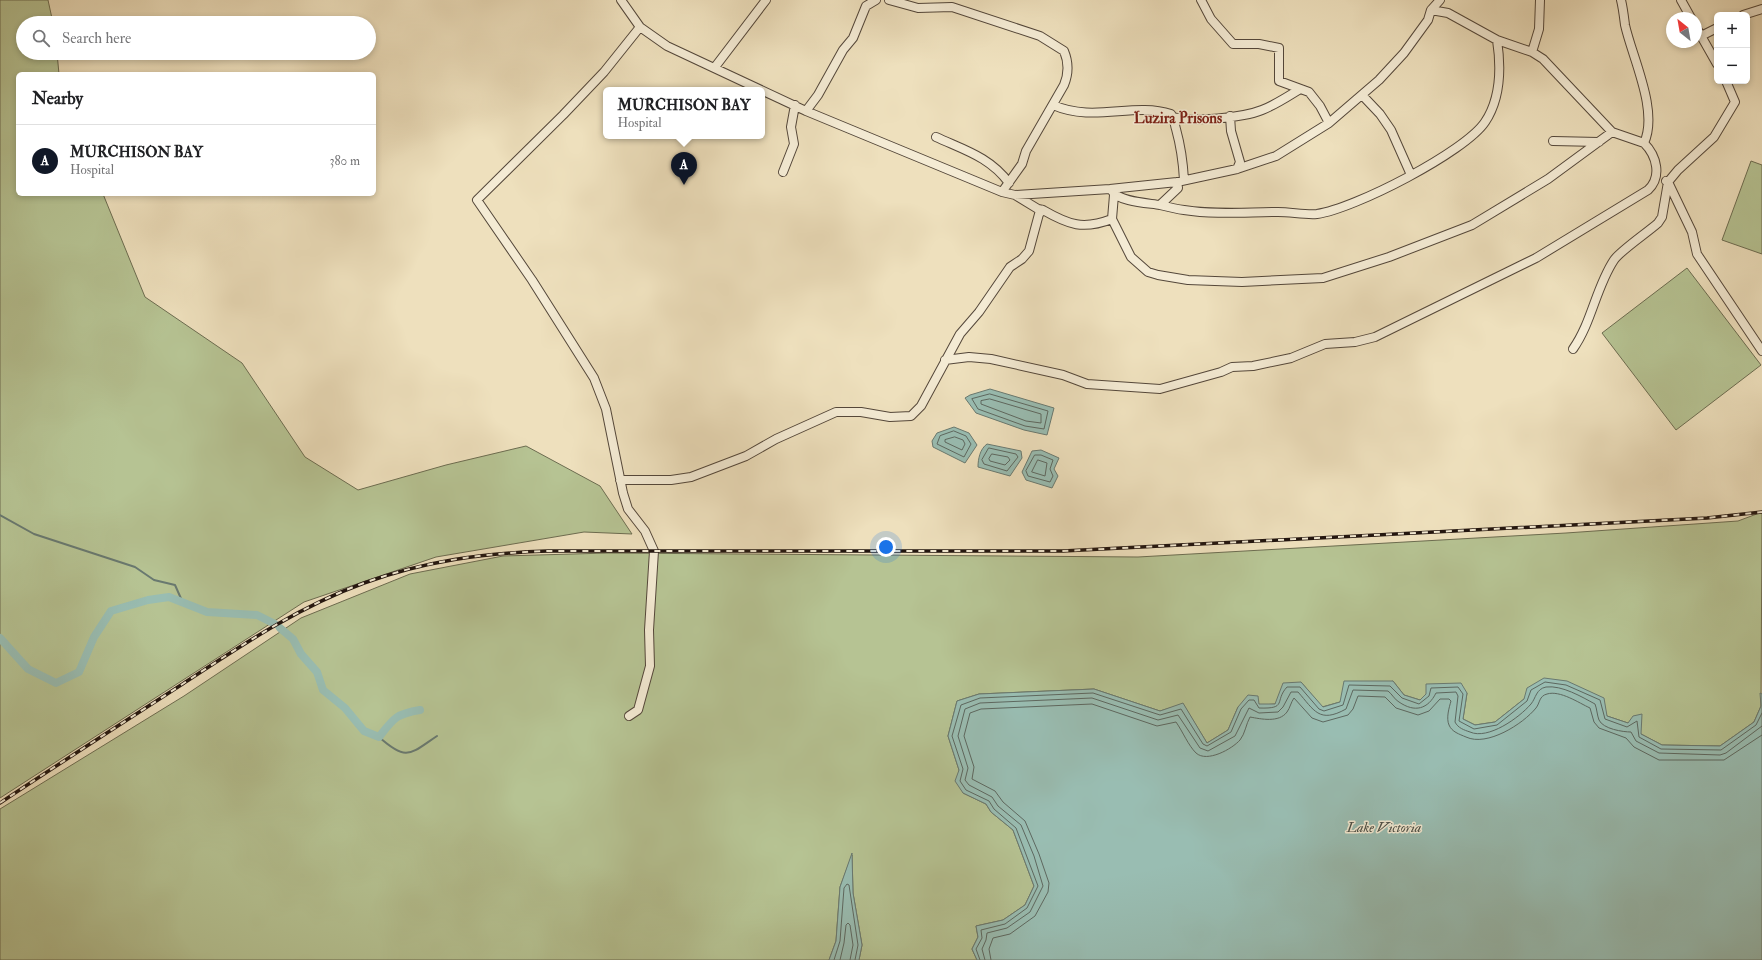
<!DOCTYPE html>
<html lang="en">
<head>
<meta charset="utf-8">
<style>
	body { margin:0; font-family:"IM FELL Double Pica",serif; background:#f2f2f2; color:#202124 }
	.controls { position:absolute; right:12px; top:12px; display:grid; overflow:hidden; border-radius:6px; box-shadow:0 2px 6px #0003 }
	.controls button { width:36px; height:36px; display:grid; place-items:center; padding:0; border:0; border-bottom:1px solid #e0e0e0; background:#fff; color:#202124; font:20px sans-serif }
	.compass { position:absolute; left:1666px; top:12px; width:36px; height:36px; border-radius:50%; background:#fff; box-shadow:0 2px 6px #0003; rotate:329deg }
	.you { position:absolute; left:886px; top:547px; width:14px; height:14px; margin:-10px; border:3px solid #fff; border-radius:50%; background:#1a73e8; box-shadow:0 0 0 6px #1a73e833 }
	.badge { display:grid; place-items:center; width:26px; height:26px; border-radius:50%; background:#111827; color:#fff; font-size:13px; font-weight:700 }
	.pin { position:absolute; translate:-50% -33px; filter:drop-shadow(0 1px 2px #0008) }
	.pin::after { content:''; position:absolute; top:21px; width:14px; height:12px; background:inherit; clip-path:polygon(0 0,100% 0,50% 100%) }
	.popup { position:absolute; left:603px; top:87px; width:162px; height:52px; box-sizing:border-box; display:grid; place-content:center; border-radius:6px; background:#fff; filter:drop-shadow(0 1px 3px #0005); font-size:13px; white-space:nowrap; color:#757577 }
	.popup b { font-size:15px; color:#202124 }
	.popup::after { content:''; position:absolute; left:50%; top:100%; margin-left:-8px; border:8px solid transparent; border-top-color:#fff }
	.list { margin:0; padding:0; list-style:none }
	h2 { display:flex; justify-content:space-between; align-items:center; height:52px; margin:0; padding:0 16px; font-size:17px }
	h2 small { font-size:13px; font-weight:400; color:#757577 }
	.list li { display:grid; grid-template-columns:26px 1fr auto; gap:12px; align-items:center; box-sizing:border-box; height:72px; padding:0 16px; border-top:1px solid #e0e0e0 }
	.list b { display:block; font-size:15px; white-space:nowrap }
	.list p { margin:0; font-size:13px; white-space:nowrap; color:#757577 }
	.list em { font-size:13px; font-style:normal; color:#757577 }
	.icon { flex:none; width:22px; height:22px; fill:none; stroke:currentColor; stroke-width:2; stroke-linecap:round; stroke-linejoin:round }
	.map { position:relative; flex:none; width:1762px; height:960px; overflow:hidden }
	.search { position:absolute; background:#fff; box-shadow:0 2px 6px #0003; left:16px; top:16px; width:360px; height:44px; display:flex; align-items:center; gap:10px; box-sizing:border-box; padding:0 14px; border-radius:22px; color:#757577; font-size:15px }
	.panel { position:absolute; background:#fff; box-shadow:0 2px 6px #0003; left:16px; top:72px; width:360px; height:124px; border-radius:6px }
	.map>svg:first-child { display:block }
	.green { fill:#b6c393; stroke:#6c6c50 }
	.water { fill:#99bdb2; stroke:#697970 }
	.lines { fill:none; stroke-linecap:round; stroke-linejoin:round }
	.shore { stroke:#5d6860; stroke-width:1 }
	.stream { stroke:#697970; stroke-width:2 }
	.canal { stroke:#99bdb2; stroke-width:8 }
	.street-casing { stroke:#54473a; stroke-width:10 }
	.street { stroke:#f4ebd4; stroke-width:8 }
	.rail-casing { stroke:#21140e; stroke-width:3.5 }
	.rail { stroke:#f4ebd4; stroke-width:2; stroke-dasharray:6; stroke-linecap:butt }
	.labels { text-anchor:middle; stroke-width:3; stroke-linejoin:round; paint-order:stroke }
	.water-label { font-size:14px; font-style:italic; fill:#4b4f47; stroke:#f4ebd4 }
	.quarter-label { font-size:15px; font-weight:bold; fill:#7a1f14; stroke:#f4ebd4 }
</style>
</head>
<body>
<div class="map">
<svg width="1762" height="960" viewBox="0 0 1762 960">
	<rect width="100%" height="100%" fill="#eee0bd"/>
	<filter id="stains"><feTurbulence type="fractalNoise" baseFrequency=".005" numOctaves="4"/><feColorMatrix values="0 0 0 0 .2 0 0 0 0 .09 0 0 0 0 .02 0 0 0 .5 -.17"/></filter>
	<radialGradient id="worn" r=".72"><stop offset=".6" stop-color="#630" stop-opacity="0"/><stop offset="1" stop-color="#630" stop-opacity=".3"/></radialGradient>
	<path class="green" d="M0 0H48L53 23H23V53H57L59 74H18V194H103L145 297 242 363 305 457 358 490 446 465 526 446 600 486 632 534 584 532 436 557 304 602 0 798Z
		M1751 161 1762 165V254L1722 240Z
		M1687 268 1761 365 1676 430 1602 333Z
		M1762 512 1761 706 1754 722 1720 746 1662 745 1641 734 1628 723 1607 716 1524 699 1495 722 1475 725 1463 719 1467 693 1426 694 1420 700 1404 695 1393 681 1340 702 1322 707 1301 682 1275 704 1238 707 1228 730 1207 743 1183 704 1160 711 1094 689 979 694 957 701 948 736 959 770 963 793 986 804 991 812 1013 830 1034 886 1025 905 1003 920 976 926 978 937 972 949 977 960H859L862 945 853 893 852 855 840 887 836 941 829 960H0V809L184 696 301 618 410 574 503 556 608 553 1138 557 1566 533 1738 521Z"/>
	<path class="water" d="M990 389 1054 408 1047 435 1024 430 976 413 965 398 970 395Z
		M954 427 969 433 977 445 965 463 933 447 932 441 937 433Z
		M987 444 1021 451 1022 458 1010 476 978 467C978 459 980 449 987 444Z
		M1041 450 1059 458 1054 469 1058 476 1052 488 1026 480 1022 472 1032 451Z
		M1544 678 1567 681 1604 698 1607 716 1628 723 1633 716 1642 714 1641 734 1662 745 1720 746 1754 722 1761 706 1760 693 1762 694V960H977L972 949 978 937 976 926 1003 920 1025 905 1034 886 1013 830 991 812 986 804 963 793 955 781 959 770 948 736 957 701 979 694 1094 689 1160 711 1183 703 1207 743 1228 730 1238 707 1248 695 1258 696 1259 704H1275L1283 683 1301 682 1323 707 1340 702 1344 681H1393L1404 695 1420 700 1426 694V684L1461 683 1467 693 1463 719 1475 725 1495 722 1524 699 1527 688Z
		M852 853 853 893 862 945 859 960H829L836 941 840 887Z"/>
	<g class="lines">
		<path class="shore" d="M990 394 1048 411 1044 429 1025 426 978 409 972 399Z
			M990 399 1041 414V423L1026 421 981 404V401Z
			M954 431 966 436 971 444 964 457 937 444 940 436Z
			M955 437 963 440 965 444 962 450 945 442V440Z
			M989 448 1016 454 1018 457 1007 471 984 464 982 460Z
			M992 454 1008 457 1010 460 1005 465 990 461 989 459Z
			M1035 455H1041L1053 460 1050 469 1053 476 1050 482 1028 476 1026 471Z
			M1038 460 1047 463 1045 476 1032 472Z
			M834 960 840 941 844 888 847 884 849 885 858 945 855 960
			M840 960 844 943 846 925 848 923 850 925 853 945 850 960
			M980 960 976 949 982 938 981 930 1005 924 1027 908 1038 886 1016 828 994 809 989 801 966 790 960 781 963 769 952 736 961 705 980 698 1093 693 1160 715 1181 709 1203 744 1207 746 1231 732 1241 709 1249 700H1254L1259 708C1288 709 1274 701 1287 687H1300L1319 709 1324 711 1343 705 1349 685 1390 686 1402 698 1419 704 1429 696 1431 688 1458 687 1463 694 1459 721 1474 729 1497 725 1527 701 1531 690 1545 682 1566 685 1600 700 1605 719 1627 727 1637 721 1639 737 1661 749 1721 750 1756 725 1762 713
			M985 960 982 949 986 940 987 933 1007 928 1030 912 1043 886 1034 856 1021 825 998 806 992 797 969 785 965 780 968 768 958 736 965 709 980 703 1092 698 1158 720 1178 715 1200 748 1208 751 1235 736 1249 708 1259 713 1278 712 1283 707 1291 692H1298C1314 710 1319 724 1346 709L1353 690 1388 691C1392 694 1395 700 1399 702 1415 713 1428 709 1436 693L1456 692 1458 696 1455 722C1458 728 1464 730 1470 732 1488 740 1519 718 1531 704 1536 698 1536 689 1546 687 1562 685 1582 697 1595 704 1597 709 1597 715 1599 720 1603 729 1623 732 1631 732L1636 741 1659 753 1720 755 1726 753 1762 726
			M991 960 989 949 993 938 1010 934 1035 916 1048 892 1049 883 1039 854 1025 821 1003 802 995 791 972 779 974 767 964 736 970 713 981 709 1092 704 1157 726 1176 722C1183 732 1188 745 1196 753 1207 763 1232 749 1240 740 1245 734 1246 724 1250 717 1261 719 1279 723 1287 712 1290 708 1291 702 1294 698L1312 718 1323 722 1348 715 1353 709 1358 696 1385 697 1396 708 1418 715 1429 711 1440 699H1449L1451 701C1449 708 1446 718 1449 725 1452 732 1459 734 1466 737 1487 747 1523 724 1536 708 1540 703 1539 696 1547 694 1560 690 1579 703 1590 708L1594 722 1599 728 1626 738 1634 747 1659 760H1724L1762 735"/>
		<path class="stream" d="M0 515 34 534 135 567 154 580 175 585 183 603
			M379 737C407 762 410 754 437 736"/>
		<path class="canal" d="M280 628 293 639 301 654 317 672 323 690 345 708 364 731 379 737C394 718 396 714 420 710
			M0 638 28 669 56 683 79 672 94 637 111 611 148 600 169 597 207 612 257 615 275 624"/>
		<g class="street-casing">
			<path id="street" d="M621 0 640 27 667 46 806 111 1002 192 1015 195 1110 189 1177 182 1237 169 1276 156 1329 123 1379 80 1404 53 1428 20 1431 10 1440 0
				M889 0 918 8 952 7 1040 36 1064 51C1069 63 1069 73 1064 85L1026 151 1022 164 1002 192
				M1201 0 1211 19 1233 44H1259L1279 48V81L1309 92 1320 106 1329 123
				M1540 0 1539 29 1532 52 1543 59 1612 132 1644 143C1659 111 1632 57 1625 25 1624 17 1623 8 1621 0
				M1681 0 1691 18
				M1743 15 1762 9
				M1696 27 1717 64
				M1701 36 1717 28
				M1497 40 1532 52
				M715 67 766 0
				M1362 95 1380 114 1391 130 1411 175
				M1053 105C1094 123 1133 102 1171 114 1175 119 1174 123 1176 129 1181 147 1183 161 1184 180
				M806 111 818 95 843 50 853 38 866 6 876 0
				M1230 116 1231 131 1240 162 1237 169
				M1173 117C1194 122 1242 118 1262 110 1275 105 1287 97 1300 89
				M936 137C964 150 990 157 1009 183
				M1553 141 1599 142
				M783 172 794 144 791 127 795 105
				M1666 181 1668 182 1692 232 1697 254 1762 351
				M1112 191C1119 202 1148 203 1160 205 1168 207 1176 209 1184 210 1215 215 1247 212 1278 212 1291 212 1305 215 1317 214 1354 209 1465 152 1485 122 1501 98 1501 66 1497 40L1448 13 1431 10
				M1114 195 1112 219 1131 257 1148 272 1158 275 1188 280 1242 282 1323 278 1389 257 1472 225 1548 179 1612 132
				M1160 205 1178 188 1177 182
				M1043 210C1069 225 1083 230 1112 219
				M1573 349C1592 322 1596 287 1614 260 1620 251 1648 232 1658 223L1662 217 1668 182 1678 170 1714 137 1735 102 1726 81
				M945 360 969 357 991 359 1063 375 1087 384 1160 389 1221 372 1232 367 1253 366 1291 358 1325 344 1355 342 1375 337 1536 258 1648 190C1662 177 1657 156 1644 143
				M620 480H671L691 477 746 456 776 439 836 412H861L890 417 911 416 921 406 960 334 979 312 1010 267 1022 259 1029 251 1039 214 1043 210 1038 209 1015 195
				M629 716 638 710 650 666 649 630 654 551 645 531 628 509 623 493 606 409 594 378 532 280 477 200 563 115 604 72 640 27"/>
		</g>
		<use href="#street" class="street"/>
		<g class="rail-casing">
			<path id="rail" d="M0 803C60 763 121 724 181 685 239 647 298 607 364 583 425 561 483 553 548 551H1063L1707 518 1762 512"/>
		</g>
		<use href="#rail" class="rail"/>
	</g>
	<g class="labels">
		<g class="water-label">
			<text x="1384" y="832">Lake Victoria</text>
		</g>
		<g class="quarter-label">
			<text x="1178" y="123">Luzira Prisons</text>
		</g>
	</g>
	<rect width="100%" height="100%" filter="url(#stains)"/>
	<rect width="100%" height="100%" fill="url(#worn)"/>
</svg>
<div class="controls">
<button>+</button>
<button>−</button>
</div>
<svg class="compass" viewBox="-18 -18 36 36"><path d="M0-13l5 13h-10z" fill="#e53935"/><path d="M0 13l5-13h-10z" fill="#757577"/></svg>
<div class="you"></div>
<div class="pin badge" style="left:684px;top:185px">A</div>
<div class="popup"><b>MURCHISON BAY</b>Hospital</div>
<div class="search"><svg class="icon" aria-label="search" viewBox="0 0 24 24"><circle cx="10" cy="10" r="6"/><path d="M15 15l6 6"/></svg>Search here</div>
<section class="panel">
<h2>Nearby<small></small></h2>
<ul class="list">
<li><span class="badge">A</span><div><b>MURCHISON BAY</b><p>Hospital</p></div><em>380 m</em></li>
</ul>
</section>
</div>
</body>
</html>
